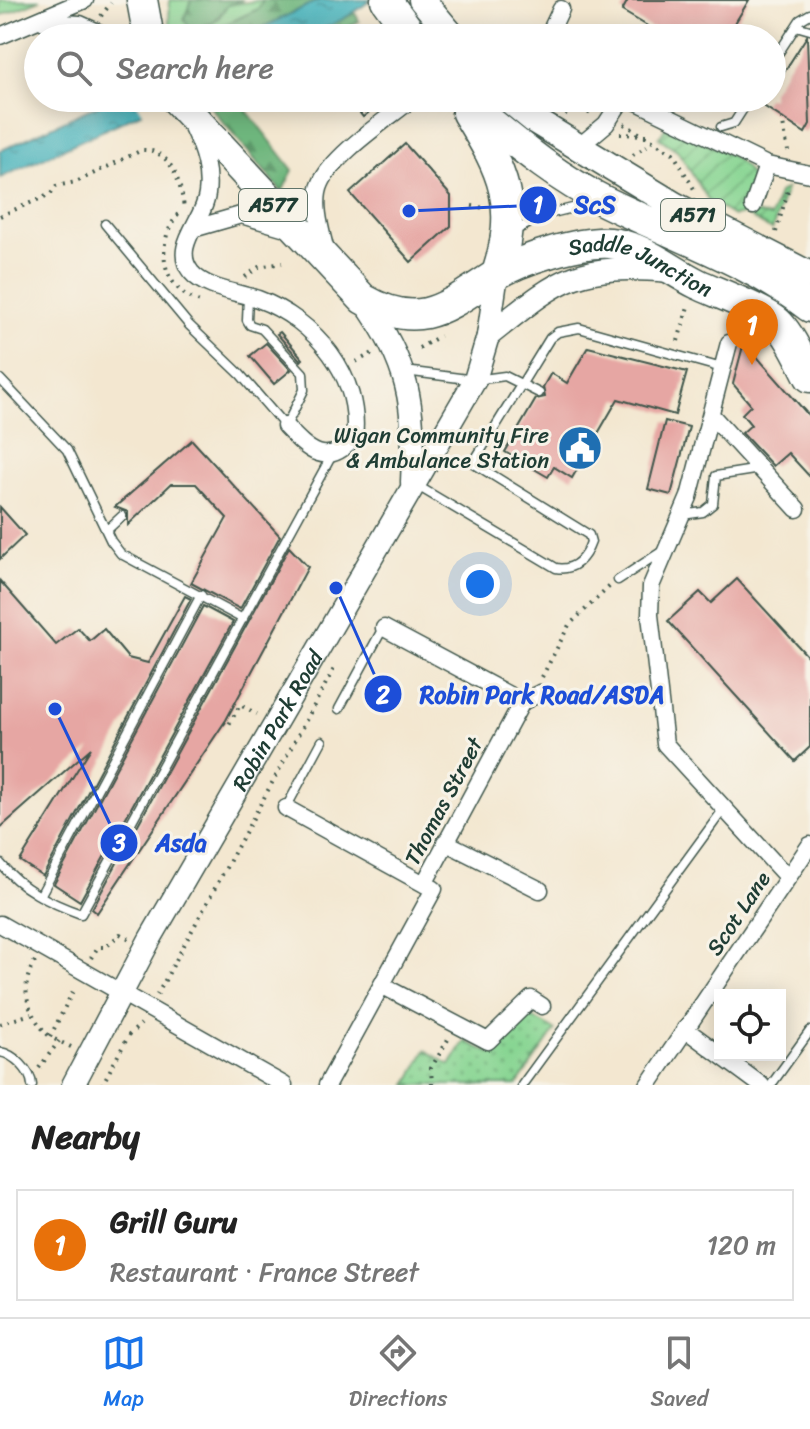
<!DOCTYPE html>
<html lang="en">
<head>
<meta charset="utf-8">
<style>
	body { margin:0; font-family:Sriracha,sans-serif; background:#f6f6f6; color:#222 }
	.controls { position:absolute; right:24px; bottom:24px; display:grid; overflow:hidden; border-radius:0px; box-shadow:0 4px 20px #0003 }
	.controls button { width:72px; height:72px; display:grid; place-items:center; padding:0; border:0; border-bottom:2px solid #e0e0e0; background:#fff; color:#222; font:40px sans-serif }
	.you { position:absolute; left:480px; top:584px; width:28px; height:28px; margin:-20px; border:6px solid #fff; border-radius:50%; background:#1a73e8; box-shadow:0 0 0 12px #1a73e833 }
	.badge { display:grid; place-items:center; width:52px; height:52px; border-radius:50%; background:#1a73e8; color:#fff; font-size:26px; font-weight:700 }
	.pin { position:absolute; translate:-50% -66px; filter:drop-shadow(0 2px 4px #0008) }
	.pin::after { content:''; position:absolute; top:42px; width:28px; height:24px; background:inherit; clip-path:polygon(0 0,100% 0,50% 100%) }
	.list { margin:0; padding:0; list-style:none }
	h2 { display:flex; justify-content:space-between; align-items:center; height:104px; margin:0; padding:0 32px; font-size:34px }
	h2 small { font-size:26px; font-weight:400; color:#767676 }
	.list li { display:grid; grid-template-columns:52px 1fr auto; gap:24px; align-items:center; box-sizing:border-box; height:112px; margin:0 16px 16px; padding:0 16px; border:2px solid #e0e0e0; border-radius:0px }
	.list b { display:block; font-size:30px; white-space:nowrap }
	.list p { margin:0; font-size:26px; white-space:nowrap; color:#767676 }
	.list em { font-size:26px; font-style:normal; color:#767676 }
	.icon { flex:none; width:44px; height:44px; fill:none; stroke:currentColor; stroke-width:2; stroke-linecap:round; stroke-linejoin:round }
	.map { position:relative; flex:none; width:810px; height:1085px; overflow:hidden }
	.search { position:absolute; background:#fff; box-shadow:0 4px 20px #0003; left:24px; right:24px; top:24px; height:88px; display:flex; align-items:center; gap:20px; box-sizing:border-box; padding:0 28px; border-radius:44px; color:#767676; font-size:30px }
	.sheet { height:232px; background:#fff }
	nav { display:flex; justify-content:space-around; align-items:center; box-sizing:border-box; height:112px; border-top:2px solid #e0e0e0; background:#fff; font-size:22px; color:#767676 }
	nav a { display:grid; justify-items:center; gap:4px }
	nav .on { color:#1a73e8 }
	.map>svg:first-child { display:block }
	.grass { fill:#88d593; stroke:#548964; stroke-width:2 }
	.forest { fill:url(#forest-firs); stroke:#467a58; stroke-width:2 }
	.park { fill:url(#park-dots); stroke:#548964; stroke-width:2 }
	.garden { fill:url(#garden-furrows); stroke:#548964; stroke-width:2 }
	.water { fill:url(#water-ripples); stroke:#307677; stroke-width:2 }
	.pier { fill:#f3e7d0 }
	.building { fill:#e6a6a3 }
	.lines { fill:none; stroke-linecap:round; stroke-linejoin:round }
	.lane-casing { stroke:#3f564b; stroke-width:11 }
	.street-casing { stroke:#3f564b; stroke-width:19 }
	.secondary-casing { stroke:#3f564b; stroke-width:25 }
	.primary-casing { stroke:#3f564b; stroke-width:29 }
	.highway-casing { stroke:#3f564b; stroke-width:33 }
	.path { stroke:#3f564b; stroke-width:4; stroke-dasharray:2 6; stroke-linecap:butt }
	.lane { stroke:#fff; stroke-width:8 }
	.street { stroke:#fff; stroke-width:16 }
	.secondary { stroke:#fff; stroke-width:22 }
	.primary { stroke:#fff; stroke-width:26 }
	.highway { stroke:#fff; stroke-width:30 }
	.labels { text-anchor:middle; stroke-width:6; stroke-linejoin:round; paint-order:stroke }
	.shield { fill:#f7f3e8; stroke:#60746a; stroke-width:2 }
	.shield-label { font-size:20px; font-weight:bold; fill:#1f3d34 }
	.street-label { font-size:22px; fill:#1f3d34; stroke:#f7f3e8 }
	.poi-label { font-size:22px; fill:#1f3d34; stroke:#f7f3e8; text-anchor:end }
	.leader { fill:none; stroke:#1d4ed8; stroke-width:3 }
	.callout-dot { fill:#1d4ed8; stroke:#f7f3e8; stroke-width:3 }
	.mark-label { font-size:24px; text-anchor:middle; font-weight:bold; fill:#fff }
	.callout-label { font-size:24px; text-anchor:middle; font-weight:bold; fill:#1d4ed8; stroke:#f7f3e8; stroke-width:6; stroke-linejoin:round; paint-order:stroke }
</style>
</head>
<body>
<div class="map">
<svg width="810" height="1085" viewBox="0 0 810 1085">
	<defs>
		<pattern id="forest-firs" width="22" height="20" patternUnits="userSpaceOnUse" patternTransform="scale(2)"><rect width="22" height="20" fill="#6eb67d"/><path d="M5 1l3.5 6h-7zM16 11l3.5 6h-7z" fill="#5a9567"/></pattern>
		<pattern id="park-dots" width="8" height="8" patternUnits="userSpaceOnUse" patternTransform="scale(2)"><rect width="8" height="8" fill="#88d593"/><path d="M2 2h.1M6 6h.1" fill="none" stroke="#6fae79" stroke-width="1.8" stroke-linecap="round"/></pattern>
		<pattern id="garden-furrows" width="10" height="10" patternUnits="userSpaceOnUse" patternTransform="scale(2)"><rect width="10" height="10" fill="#88d593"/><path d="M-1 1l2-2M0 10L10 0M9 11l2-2" fill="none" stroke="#6fae79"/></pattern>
		<pattern id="water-ripples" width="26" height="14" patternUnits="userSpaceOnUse" patternTransform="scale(2)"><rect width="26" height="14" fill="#40b0ba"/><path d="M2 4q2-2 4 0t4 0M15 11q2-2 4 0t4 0" fill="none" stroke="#359098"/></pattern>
	</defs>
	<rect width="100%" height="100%" fill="#f7f3e8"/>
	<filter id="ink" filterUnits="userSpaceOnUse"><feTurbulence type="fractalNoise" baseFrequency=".0125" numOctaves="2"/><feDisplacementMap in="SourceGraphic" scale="16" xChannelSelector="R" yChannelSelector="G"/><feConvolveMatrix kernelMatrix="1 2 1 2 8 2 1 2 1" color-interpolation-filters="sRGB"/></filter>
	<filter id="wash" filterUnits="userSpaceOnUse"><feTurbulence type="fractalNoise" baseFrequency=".006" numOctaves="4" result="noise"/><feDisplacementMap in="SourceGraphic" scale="32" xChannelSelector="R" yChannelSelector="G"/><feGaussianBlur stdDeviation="1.8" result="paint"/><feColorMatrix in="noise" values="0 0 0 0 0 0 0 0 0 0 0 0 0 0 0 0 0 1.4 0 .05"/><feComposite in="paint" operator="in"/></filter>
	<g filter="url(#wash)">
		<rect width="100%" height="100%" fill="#f3e7d0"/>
		<path class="grass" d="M0 0H40L0 16Z
			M170 0H191L184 20 218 19 228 5 263 0 259 9 197 38H174L169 20Z"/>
		<path class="forest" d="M191 0H243L228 5 213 23 191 29 184 20Z
			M263 0H319L241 38H197L258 9Z
			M355 13 359 21 328 38H302Z
			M203 98H237L293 170 282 192Z"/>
		<path class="park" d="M530 1016 555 1030 517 1085H407L426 1050 450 1065 465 1041 492 1054 514 1020Z"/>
		<path class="garden" d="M666 127C691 139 743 151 752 180 756 191 752 202 751 212L771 217 779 193 786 189 772 230 744 214 733 216 709 201 677 150 659 138Z"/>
		<path class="water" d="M319 0H371C323 37 299 38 241 38Z
			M113 98H173L0 178V151Z"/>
		<path class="pier" d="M134 98H177L144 116Z"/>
		<g id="blocks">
			<path class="building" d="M628 0H749L726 38H668L622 11Z
				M807 36 810 124 805 133 762 105 767 98H772V91Z
				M348 98H387L363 117Z
				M405 144 451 196V226L411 262 350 193Z
				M280 332 303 359 301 361 277 334Z
				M744 342 810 417V477L788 453 773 466 742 433 751 425 742 414 751 405 733 384Z
				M266 343 291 370 274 384 250 356Z
				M588 347 687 372 675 415 618 399 572 478 554 467 548 477 505 452 536 399 545 397 543 387 551 373 567 383Z
				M665 421 689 427 671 495 648 489Z
				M192 440 280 536 240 609 191 583 227 518 196 484H171L128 525V512L115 507Z
				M0 507 25 535 0 559Z
				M289 547 308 567 226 720 97 913 92 909Z
				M737 579 810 659V747L795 761 668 621 700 592 711 603Z
				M0 581 56 645 78 628 90 641 104 629 128 658 148 663 185 596 191 599 43 876 20 861 91 748 0 828Z
				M203 606 233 622 80 901 54 884Z"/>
		</g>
	</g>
	<g filter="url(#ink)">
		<use href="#blocks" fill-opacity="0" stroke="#3f564b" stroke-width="2"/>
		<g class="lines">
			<g class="lane-casing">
				<path id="lane" d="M796 26 810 30
					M772 63 800 20 810 14
					M721 127 734 123 750 98
					M105 224 189 325 240 374 285 426
					M512 232 548 214 589 204
					M248 297 247 320 250 325 262 329 303 373 304 390 286 426
					M405 371 475 380 505 376 539 393
					M0 379 67 450 111 541 121 554 243 619
					M416 485 556 568C574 571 585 559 591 542L589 535 473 463 550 338 558 332 579 328 722 368
					M682 515 703 512 713 504 716 476 760 469
					M107 530 122 516
					M618 580 664 550
					M339 709 383 628
					M286 808 322 741
					M0 863C21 889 50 903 81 914L332 455
					M40 896 201 595
					M0 1052C14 1054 31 1071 32 1085
					M522 1085 723 810
					M771 1085 810 1031"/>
			</g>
			<g class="street-casing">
				<path id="street" d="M44 22 80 24 111 38
					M0 36 85 0
					M552 38 553 26 561 9
					M629 98 767 165 810 174
					M193 129C203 150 210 171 207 194 204 221 171 246 191 272 205 289 238 292 258 299 315 320 362 377 354 438 326 469 309 451 285 426
					M581 145 606 124 623 98
					M753 206 767 165
					M196 228 241 215 289 229
					M326 251C321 231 312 202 321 183 334 154 388 119 413 98
					M729 343 689 497 651 586 650 615 665 744 788 878
					M712 416 797 509
					M522 702 540 693
					M286 808 424 884
					M445 842 540 890
					M0 924 284 1085
					M383 986 488 1041 531 999 542 1006
					M685 1029 761 1085
					M327 1085 434 889 424 884 522 702 384 628
					M648 1085 810 845"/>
			</g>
			<g class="secondary-casing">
				<g id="secondary">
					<path d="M363 300C409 363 416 406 412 482"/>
					<path d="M488 336C561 278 574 263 670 271"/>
					<path id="s1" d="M73 1085 150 939 475 380 488 336 497 274"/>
				</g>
			</g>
			<g class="primary-casing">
				<path id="primary" d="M422 0 454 38
					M507 98 534 120 674 205 810 275"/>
			</g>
			<g class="highway-casing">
				<g id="highway">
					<path d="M142 0 149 38"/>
					<path d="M386 0 414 38"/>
					<path id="s2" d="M175 98 363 299C420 332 446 307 494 276 521 259 579 241 610 243 643 246 669 270 698 284 715 292 769 312 779 324 792 338 801 360 810 377"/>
					<path d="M461 98C507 135 551 175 604 201 673 235 749 260 810 307"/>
					<path d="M467 113C504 173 519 204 497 274"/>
				</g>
			</g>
			<path class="path" d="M101 16 111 3
				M772 87 774 88
				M552 107 562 98
				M565 114 582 110 594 115
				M782 118 788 151
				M624 124 673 153 694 189
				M620 134 646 135
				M633 155 647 146
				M472 206 485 208
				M178 214C154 245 161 291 203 303
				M0 216 51 194 56 186 76 182 142 150C172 149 181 184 184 208
				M776 232 789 187
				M245 277 259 267 282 263
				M678 341 689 303
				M419 348 440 336
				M356 362 373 353
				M542 677 569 625 610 586
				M224 723 228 726 240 705 257 714
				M91 958 98 947H106L120 934 130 939
				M35 961C18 989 28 1015 50 1037
				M157 995 336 665
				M0 1024 31 1014
				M71 1047 50 1037 75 987
				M39 1068 59 1041
				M102 1085 129 1035 141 1024
				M432 1085 431 1068 449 1038"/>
			<use href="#lane" class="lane"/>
			<use href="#street" class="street"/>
			<use href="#secondary" class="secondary"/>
			<use href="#primary" class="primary"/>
			<use href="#highway" class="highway"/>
		</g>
	</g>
	<defs>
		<g id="civic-disc" transform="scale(2.3)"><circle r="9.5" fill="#1f6fb2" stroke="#f7f3e8"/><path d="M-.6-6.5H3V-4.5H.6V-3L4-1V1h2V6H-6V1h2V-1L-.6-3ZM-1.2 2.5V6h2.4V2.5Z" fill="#fff"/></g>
	</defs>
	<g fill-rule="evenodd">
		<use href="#civic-disc" x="580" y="448"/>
	</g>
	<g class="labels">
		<g class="shield">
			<rect x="239" y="189" width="68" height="32" rx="6"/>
			<rect x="661" y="199" width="64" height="32" rx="6"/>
		</g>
		<g class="shield-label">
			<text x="273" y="212">A577</text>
			<text x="693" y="222">A571</text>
		</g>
		<g class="street-label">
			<text dy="8" stroke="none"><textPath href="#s2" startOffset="576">Saddle Junction</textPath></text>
			<text dy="8" stroke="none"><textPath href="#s1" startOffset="418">Robin Park Road</textPath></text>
			<text transform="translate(443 801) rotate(-62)" y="8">Thomas Street</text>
			<text transform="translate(738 913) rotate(-56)" y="8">Scot Lane</text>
		</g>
		<g class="poi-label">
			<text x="549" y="443">Wigan Community Fire<tspan x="549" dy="25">&amp; Ambulance Station</tspan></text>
		</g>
	</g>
	<path class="leader" d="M409 211L538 205M336 588L383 694M55 709L119 843"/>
	<g class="callout-dot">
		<circle cx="409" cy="211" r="8"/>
		<circle cx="336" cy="588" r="8"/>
		<circle cx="55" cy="709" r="8"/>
		<circle cx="538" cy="205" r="20"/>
		<circle cx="383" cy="694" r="20"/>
		<circle cx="119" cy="843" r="20"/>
	</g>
	<g class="mark-label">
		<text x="538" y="213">1</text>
		<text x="383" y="703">2</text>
		<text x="119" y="851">3</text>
	</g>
	<g class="callout-label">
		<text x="595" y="213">ScS</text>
		<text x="542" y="703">Robin Park Road/ASDA</text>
		<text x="181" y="851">Asda</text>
	</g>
</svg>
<div class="controls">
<button><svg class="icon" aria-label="locate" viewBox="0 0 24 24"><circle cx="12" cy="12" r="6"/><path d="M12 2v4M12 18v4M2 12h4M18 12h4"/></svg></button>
</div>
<div class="you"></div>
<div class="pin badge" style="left:752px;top:365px;background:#e8710a">1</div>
<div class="search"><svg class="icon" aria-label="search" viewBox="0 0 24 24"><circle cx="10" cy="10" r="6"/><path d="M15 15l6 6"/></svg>Search here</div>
</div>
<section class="sheet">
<h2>Nearby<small></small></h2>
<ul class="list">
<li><span class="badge" style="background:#e8710a">1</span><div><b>Grill Guru</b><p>Restaurant · France Street</p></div><em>120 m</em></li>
</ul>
</section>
<nav>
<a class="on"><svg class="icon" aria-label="map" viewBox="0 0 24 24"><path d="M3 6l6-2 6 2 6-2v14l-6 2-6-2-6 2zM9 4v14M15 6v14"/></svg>Map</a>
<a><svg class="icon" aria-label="directions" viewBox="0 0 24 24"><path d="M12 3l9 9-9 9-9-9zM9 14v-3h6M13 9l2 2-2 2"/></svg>Directions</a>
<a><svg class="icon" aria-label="saved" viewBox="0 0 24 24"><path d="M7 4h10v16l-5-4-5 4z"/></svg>Saved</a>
</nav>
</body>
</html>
